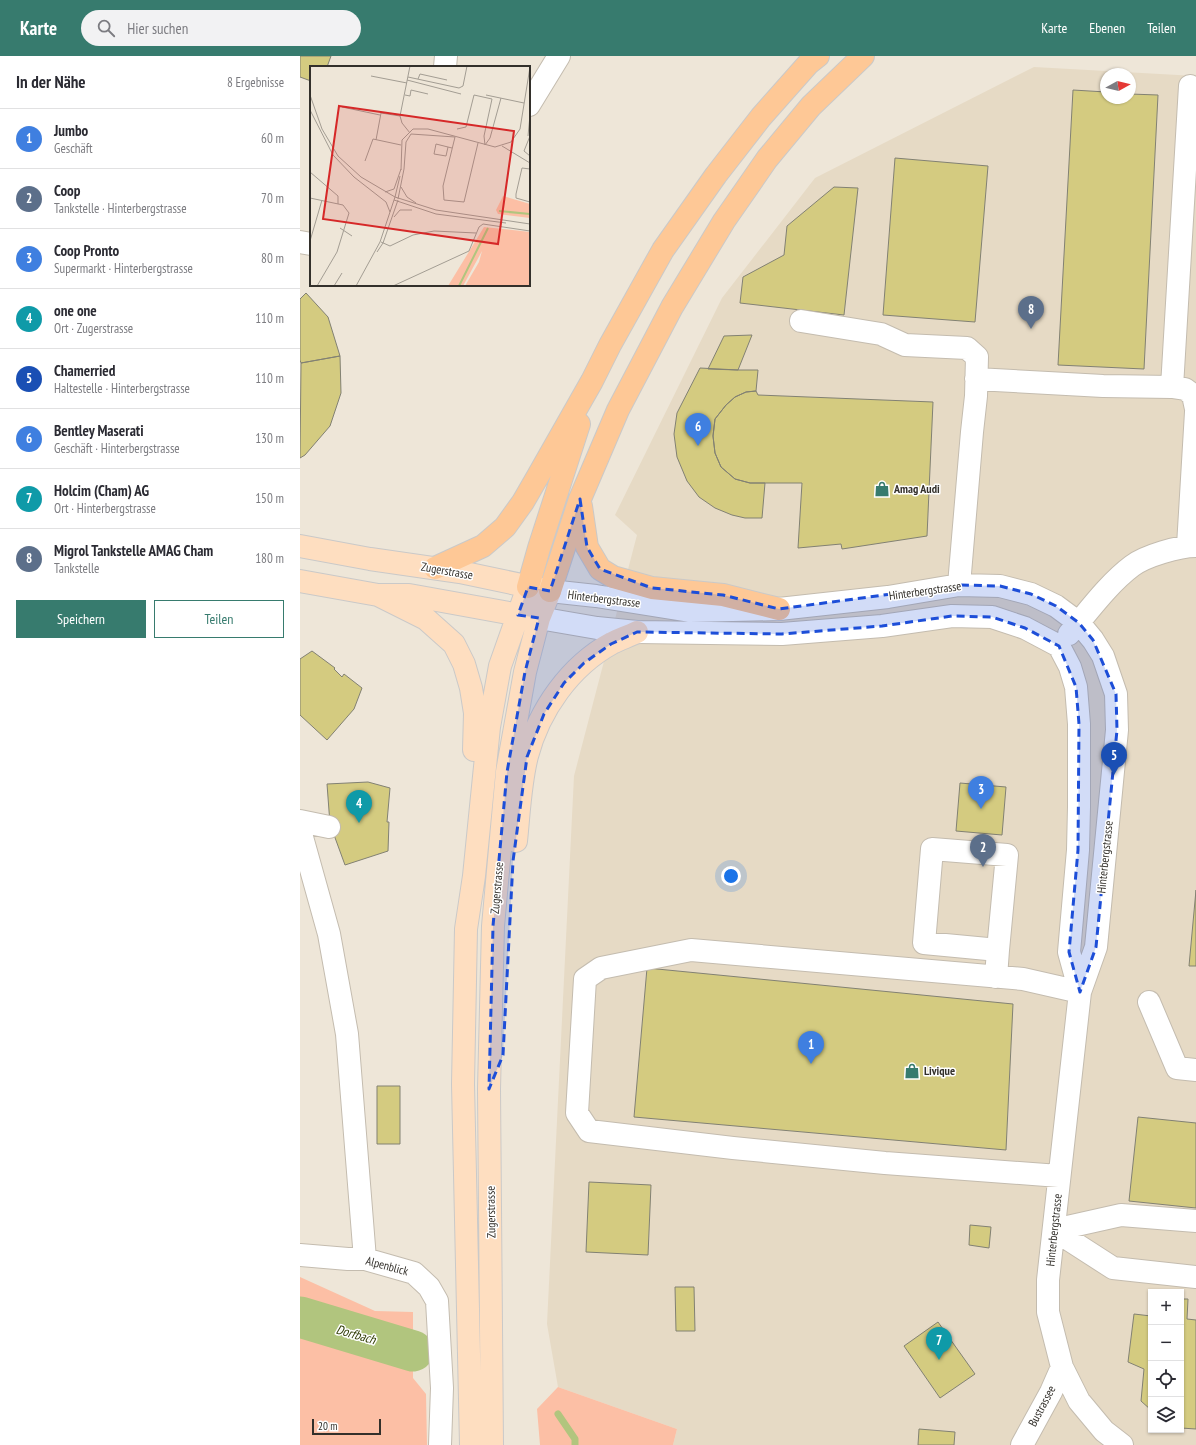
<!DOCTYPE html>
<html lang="de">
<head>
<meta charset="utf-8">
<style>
	body { margin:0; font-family:"PT Sans Narrow",sans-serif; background:#f2f2f3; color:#2b2b33 }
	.controls { position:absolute; right:12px; bottom:12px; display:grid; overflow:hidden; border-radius:0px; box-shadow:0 1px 3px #0004 }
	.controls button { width:36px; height:36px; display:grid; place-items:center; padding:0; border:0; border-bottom:1px solid #e1e1e2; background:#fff; color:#2b2b33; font:20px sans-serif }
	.compass { position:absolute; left:800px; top:12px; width:36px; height:36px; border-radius:50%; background:#fff; box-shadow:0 1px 3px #0004; rotate:82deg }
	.scale { position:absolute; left:12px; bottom:10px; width:69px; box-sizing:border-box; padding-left:4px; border:2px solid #33302b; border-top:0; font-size:11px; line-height:14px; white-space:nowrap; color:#33302b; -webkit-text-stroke:3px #fff; paint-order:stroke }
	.you { position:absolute; left:431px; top:820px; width:14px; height:14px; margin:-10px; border:3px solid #fff; border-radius:50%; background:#1a73e8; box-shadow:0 0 0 6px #1a73e833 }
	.badge { display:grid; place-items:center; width:26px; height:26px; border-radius:50%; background:#377b6e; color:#fff; font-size:13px; font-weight:700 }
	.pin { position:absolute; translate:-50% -33px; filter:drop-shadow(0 1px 2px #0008) }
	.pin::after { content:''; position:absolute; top:21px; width:14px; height:12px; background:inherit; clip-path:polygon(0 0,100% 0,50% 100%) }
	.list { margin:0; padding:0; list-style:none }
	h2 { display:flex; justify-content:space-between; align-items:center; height:52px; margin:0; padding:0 16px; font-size:17px }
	h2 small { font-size:13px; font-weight:400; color:#7c7c81 }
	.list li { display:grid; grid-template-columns:26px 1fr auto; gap:12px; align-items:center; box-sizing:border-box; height:60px; padding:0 16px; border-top:1px solid #e1e1e2 }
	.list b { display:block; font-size:15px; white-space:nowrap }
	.list p { margin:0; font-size:13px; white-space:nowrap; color:#7c7c81 }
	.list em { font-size:13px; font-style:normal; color:#7c7c81 }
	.actions { display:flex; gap:8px; padding:12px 16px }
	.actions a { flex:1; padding:9px 0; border:1px solid #377b6e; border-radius:0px; text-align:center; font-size:14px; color:#377b6e }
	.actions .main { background:#377b6e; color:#fff }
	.icon { flex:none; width:22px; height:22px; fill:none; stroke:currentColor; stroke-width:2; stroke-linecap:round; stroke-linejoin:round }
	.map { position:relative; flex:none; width:896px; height:1389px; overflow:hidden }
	header { display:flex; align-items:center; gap:24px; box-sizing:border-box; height:56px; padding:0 20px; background:#377b6e; color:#fff }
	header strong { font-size:19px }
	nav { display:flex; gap:22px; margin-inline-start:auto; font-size:14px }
	.search { width:280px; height:36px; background:#f2f2f3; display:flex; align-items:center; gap:10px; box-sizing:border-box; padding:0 14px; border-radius:22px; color:#7c7c81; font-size:15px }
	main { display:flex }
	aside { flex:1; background:#fff }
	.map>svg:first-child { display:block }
	.built { fill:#e6dac5; fill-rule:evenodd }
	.green { fill:#fcbfa5 }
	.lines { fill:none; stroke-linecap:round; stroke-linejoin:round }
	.stream { stroke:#b1c57e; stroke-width:7 }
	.river { stroke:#b1c57e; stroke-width:41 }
	.building { fill:#d4cb80; stroke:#828173 }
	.minor-casing { stroke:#c4bcaf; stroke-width:24 }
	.major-casing { stroke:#cac9c8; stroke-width:24 }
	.highway-casing { stroke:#cac9c8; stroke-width:24 }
	.minor { stroke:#fff; stroke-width:22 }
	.major { stroke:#fedec0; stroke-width:22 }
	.highway { stroke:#fec896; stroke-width:22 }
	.marked { fill:#1d4ed8; fill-opacity:0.2; stroke:#1d4ed8; stroke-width:3; stroke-dasharray:8 5; stroke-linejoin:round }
	.labels { text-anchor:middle; stroke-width:3; stroke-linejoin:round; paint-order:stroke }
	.poi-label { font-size:12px; font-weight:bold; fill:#33302b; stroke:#fff; text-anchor:start }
	.street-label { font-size:12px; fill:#33302b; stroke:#fff }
	.water-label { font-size:13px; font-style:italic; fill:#313d06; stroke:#fff }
	.inset-river { fill:none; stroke:#b1c57e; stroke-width:2 }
	.inset-road { fill:none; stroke:#a39d93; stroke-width:1 }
	.view { fill:#d62828; fill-opacity:0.15; stroke:#d62828; stroke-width:2 }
	.inset-edge { fill:none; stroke:#33302b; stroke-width:2 }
</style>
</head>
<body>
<header>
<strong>Karte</strong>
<div class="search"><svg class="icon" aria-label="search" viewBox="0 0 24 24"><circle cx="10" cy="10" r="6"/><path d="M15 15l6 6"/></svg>Hier suchen</div>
<nav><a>Karte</a><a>Ebenen</a><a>Teilen</a></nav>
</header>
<main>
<aside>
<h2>In der Nähe<small>8 Ergebnisse</small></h2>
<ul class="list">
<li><span class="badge" style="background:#3f7fe0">1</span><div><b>Jumbo</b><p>Geschäft</p></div><em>60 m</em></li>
<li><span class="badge" style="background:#5c6f8a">2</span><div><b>Coop</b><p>Tankstelle · Hinterbergstrasse</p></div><em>70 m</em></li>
<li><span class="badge" style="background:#3f7fe0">3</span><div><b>Coop Pronto</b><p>Supermarkt · Hinterbergstrasse</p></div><em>80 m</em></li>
<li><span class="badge" style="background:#0f9aa8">4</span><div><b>one one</b><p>Ort · Zugerstrasse</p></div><em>110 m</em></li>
<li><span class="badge" style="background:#1a4fb4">5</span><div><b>Chamerried</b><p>Haltestelle · Hinterbergstrasse</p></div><em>110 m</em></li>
<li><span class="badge" style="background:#3f7fe0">6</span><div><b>Bentley Maserati</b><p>Geschäft · Hinterbergstrasse</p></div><em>130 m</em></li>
<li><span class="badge" style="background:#0f9aa8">7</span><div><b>Holcim (Cham) AG</b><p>Ort · Hinterbergstrasse</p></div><em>150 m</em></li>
<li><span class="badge" style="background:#5c6f8a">8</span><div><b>Migrol Tankstelle AMAG Cham</b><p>Tankstelle</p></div><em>180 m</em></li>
</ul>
<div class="actions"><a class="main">Speichern</a><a>Teilen</a></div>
</aside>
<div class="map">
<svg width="896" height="1389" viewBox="0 0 896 1389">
	<rect width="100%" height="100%" fill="#eee6d8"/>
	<path class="built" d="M734 11 896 20V1389H373L377 1373 258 1331 247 1268 274 720 337 479 315 459 422 242 515 122ZM806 18H830V42H806ZM851 1236H881V1374H851Z"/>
	<path class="green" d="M0 1221 75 1255 113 1256V1322L126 1338 127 1389H0Z
		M258 1331 377 1373 373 1389H240L237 1353Z"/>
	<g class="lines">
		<path class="stream" d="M258 1358 275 1383V1389"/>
		<path class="river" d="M0 1261 113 1295"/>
	</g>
	<path class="building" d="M0 0H31L27 11H11V25L0 21Z
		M773 34 806 36V42H830V38L858 39 844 313 758 309Z
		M595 102 688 110 675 266 583 259Z
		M534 131 558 132 544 259 440 247 443 221 484 199 487 170Z
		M6 237 28 261 40 300 1 307 0 304V243Z
		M452 279 438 314 408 313 424 280Z
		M40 300 41 337 30 370 5 399 0 402 1 307Z
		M400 312 438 314H458L456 335 446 336 435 341 426 349 415 363 413 380 415 397 421 411 435 423 450 427H465L462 462H445L432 459 415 452 399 441 387 425 377 401 374 378 377 357Z
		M456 335 458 339 633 346 627 480 542 493 541 488 498 492 502 427H450L435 423 421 411 415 397 413 380 415 363 426 349 435 341 446 336Z
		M12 595 35 612 34 613 42 621 44 618 62 632 54 653 27 684 0 659V603Z
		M68 726 90 732 87 766H89L88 795 45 809 30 768 27 728Z
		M660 727 706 731 702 779 656 775Z
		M896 834V910H889Z
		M347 912 713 948 706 1094 334 1061Z
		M77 1030H100V1088H77Z
		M838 1061 896 1067V1152L829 1145Z
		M289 1126 351 1129 348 1199 286 1196Z
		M670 1169 691 1171 689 1192 669 1189Z
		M375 1231H394L395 1275H376Z
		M881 1243H888L887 1263 896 1264V1373L881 1372Z
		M834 1258 851 1260V1354L841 1345 844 1313 828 1306Z
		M638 1266 675 1318 640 1342 604 1290Z
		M619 1373 655 1376 654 1389H618Z"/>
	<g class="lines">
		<g class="minor-casing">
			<path id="minor" d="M145 11 146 0
				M229 49 259 0
				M0 186 11 188
				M501 265 581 278 605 289 667 292 677 301 676 340 672 376 659 529
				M676 323 803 330 872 331 885 333 893 339 896 353
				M872 331 890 30
				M888 490 896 356
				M250 535 296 540 390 555 479 553 588 541 659 529 700 530 731 538 756 550 779 567 793 584 803 600 816 638 817 674 796 891 780 936 748 1224V1256L762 1311 779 1345 804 1375 822 1389
				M239 562 297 572 337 576 482 578 582 570 652 560 692 561 725 572 759 590 770 611 776 631 779 668V751L778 794 769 896 780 936
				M769 578C788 556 808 528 832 510 845 500 879 490 896 490
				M0 765 29 771
				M0 774 29 878 47 978 65 1203
				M696 921 698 894 624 887 632 793 707 799 698 894
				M849 946 877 1012 896 1014
				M759 1120 585 1107 433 1092 289 1075 277 1057 285 923 301 912 391 894 723 923 780 936
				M754 1174 813 1212 896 1221
				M754 1174 821 1159 896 1165
				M0 1199 48 1203H65L114 1217 129 1231 137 1245 142 1332 140 1389
				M722 1389 751 1336 762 1311"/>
		</g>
		<g class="major-casing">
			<path id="major" d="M0 490 70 503 160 516 250 535 239 562 225 616 207 716 193 870 189 1033 192 1389
				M0 525 78 539H109L231 561
				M78 539 126 563 154 588 164 608 171 632 175 657 174 694
				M216 785C219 757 220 727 227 700 239 654 270 610 312 587 320 583 329 580 337 576
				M171 1389 163 1028 166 873 174 820 189 671 200 610 228 531"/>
		</g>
		<g class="highway-casing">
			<path id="highway" d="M281 450 287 491 300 513 313 521 352 532 423 539 479 553
				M135 512 183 490 205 471 223 446 238 420 292 325 310 289 363 194 416 119 461 61 508 8 518 0
				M228 531 239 492 279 368
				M250 535 280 443 318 354 372 251 424 165 467 103 511 50 563 0"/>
		</g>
		<use href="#minor" class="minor"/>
		<use href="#major" class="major"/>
		<use href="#highway" class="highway"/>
	</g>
	<path class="marked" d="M280 443 287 491 300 513 352 532 423 539 479 553 659 529 700 530 731 538 756 550 779 567 793 584 816 638 817 674 796 891 780 936 769 896 778 794 779 668 776 631 759 590 725 572 692 561 652 560 582 570 482 578 337 576 311 588 284 607 264 627 244 658 227 701 213 805 203 999 189 1033 193 870 207 716 225 616 239 562 218 559 228 531 250 535Z"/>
	<defs>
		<g id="shop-bare" transform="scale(1.2)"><path d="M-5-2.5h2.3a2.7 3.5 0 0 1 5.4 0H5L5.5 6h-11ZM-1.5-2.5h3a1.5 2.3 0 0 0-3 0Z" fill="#377b6e" stroke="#fff" stroke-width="2.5" paint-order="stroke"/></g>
	</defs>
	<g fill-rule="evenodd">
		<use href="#shop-bare" x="582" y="433"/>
		<use href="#shop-bare" x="612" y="1015"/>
	</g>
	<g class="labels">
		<g class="poi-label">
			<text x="594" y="437">Amag Audi</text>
			<text x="624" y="1019">Livique</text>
		</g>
		<g class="street-label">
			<text transform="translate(147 515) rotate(10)" y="4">Zugerstrasse</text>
			<text transform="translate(625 535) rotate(-8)" y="4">Hinterbergstrasse</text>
			<text transform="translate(304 543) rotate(7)" y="4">Hinterbergstrasse</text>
			<text transform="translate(805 801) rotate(-84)" y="4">Hinterbergstrasse</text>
			<text transform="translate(197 832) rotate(-85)" y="4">Zugerstrasse</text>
			<text transform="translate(191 1156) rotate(-91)" y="4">Zugerstrasse</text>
			<text transform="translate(754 1174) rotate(-84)" y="4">Hinterbergstrasse</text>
			<text transform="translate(87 1210) rotate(15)" y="4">Alpenblick</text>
			<text transform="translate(742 1350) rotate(-62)" y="4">Bustrassee</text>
		</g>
		<g class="water-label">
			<text transform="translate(56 1278) rotate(16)" y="5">Dorfbach</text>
		</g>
	</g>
	<g transform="translate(10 10)">
		<rect width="220" height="220" fill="#eee6d8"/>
		<path d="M193 130 220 138V152L188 148 186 144ZM174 161 220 166V220H155L169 196 172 185 153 220H138Z" fill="#fcbfa5"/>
		<path class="inset-river" d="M189 145 220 148M149 220 178 162"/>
		<path class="inset-road" d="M61 10 97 17M98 11 149 22 153 20 157 0M108 13 110 8 137 14M97 14 151 28M0 29 12 63 28 90 51 111 85 131M95 29 100 30 101 24 118 28M176 29 214 37M32 41 70 49M0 44 23 89 44 111 76 136 80 146M147 63 156 61 164 29 182 33 174 70 175 79M100 67 92 57 90 50 100 0M218 70 220 49M220 70 214 85 220 90M145 71 133 120 134 134 154 136 168 77M66 74 71 47 90 50M175 79 180 72 191 32M192 80 220 97M138 81 126 78 124 88 136 90 138 81 142 82M55 95 63 73 91 79M220 103 212 102 206 128V132L220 136M91 104 92 74 103 63H118L185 81 201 76 210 63 220 1M0 106 28 130V138M91 121 97 131 106 137M75 126 84 123 91 103M85 131 90 110M0 132 33 139 39 147 27 186 7 220M88 133 94 103 96 76 101 68 145 71M84 134 126 148 196 157M84 151 90 144H102M30 162 42 170M0 175 12 134M71 176 80 180 103 169 124 165 166 167M67 186 73 177 88 134M24 220 32 207M46 220 70 176 85 131 126 144 220 158M83 220 159 185 169 161 173 158 220 165"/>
		<path class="view" d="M29 40 204 65 188 178 13 153Z"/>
		<rect width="220" height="220" class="inset-edge"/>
	</g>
</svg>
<div class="controls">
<button>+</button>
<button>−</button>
<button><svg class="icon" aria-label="locate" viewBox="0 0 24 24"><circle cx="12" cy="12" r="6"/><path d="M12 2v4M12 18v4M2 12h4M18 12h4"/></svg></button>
<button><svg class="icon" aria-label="layers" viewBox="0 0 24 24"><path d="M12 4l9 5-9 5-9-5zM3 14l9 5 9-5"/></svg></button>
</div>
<svg class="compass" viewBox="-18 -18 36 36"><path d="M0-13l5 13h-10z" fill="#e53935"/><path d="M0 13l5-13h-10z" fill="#7c7c81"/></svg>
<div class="scale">20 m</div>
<div class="you"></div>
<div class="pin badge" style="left:511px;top:1008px;background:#3f7fe0">1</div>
<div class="pin badge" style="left:683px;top:811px;background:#5c6f8a">2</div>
<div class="pin badge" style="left:681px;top:753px;background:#3f7fe0">3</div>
<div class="pin badge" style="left:59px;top:767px;background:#0f9aa8">4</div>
<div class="pin badge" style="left:814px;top:719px;background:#1a4fb4">5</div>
<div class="pin badge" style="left:398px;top:390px;background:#3f7fe0">6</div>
<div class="pin badge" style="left:639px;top:1304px;background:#0f9aa8">7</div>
<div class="pin badge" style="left:731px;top:273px;background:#5c6f8a">8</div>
</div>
</main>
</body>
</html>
